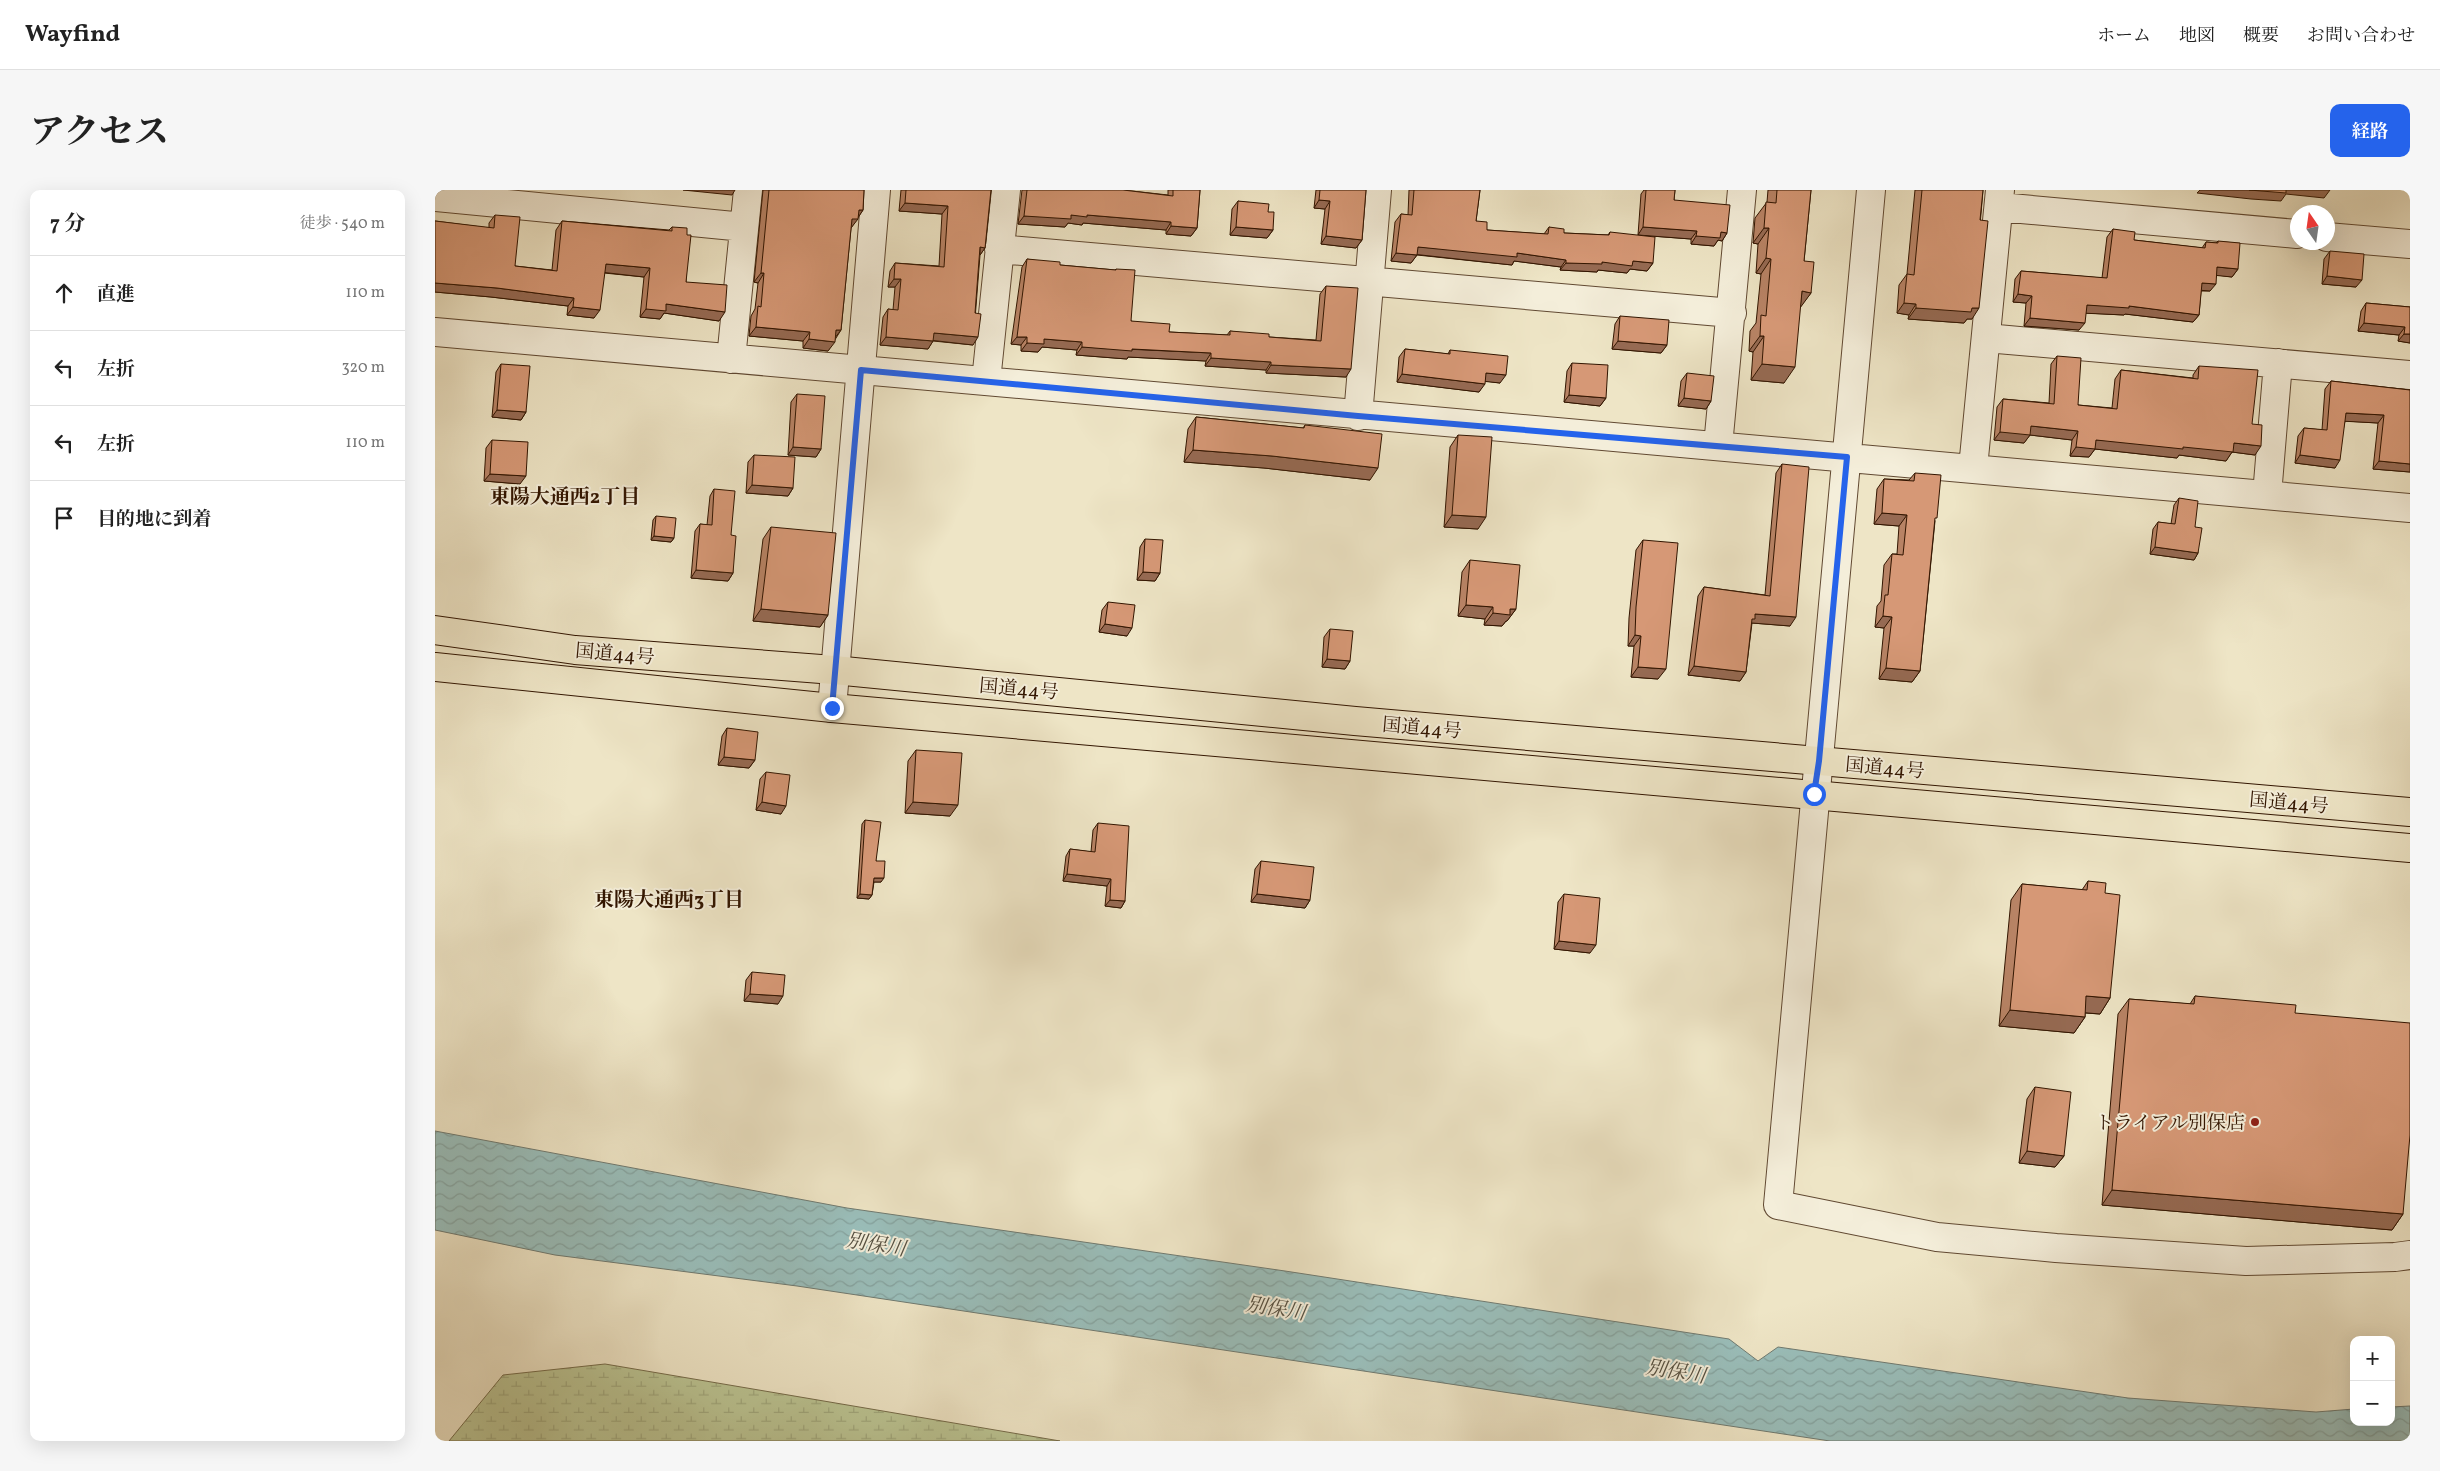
<!DOCTYPE html>
<html lang="ja">
<head>
<meta charset="utf-8">
<style>
	body { margin:0; font-family:Vollkorn,"Noto Serif JP",serif; background:#f6f6f6; color:#222 }
	.controls { position:absolute; right:15px; bottom:15px; display:grid; overflow:hidden; border-radius:10px; box-shadow:0 5px 20px #0002 }
	.controls button { width:45px; height:45px; display:grid; place-items:center; padding:0; border:0; border-bottom:1px solid #e0e0e0; background:#fff; color:#222; font:25px sans-serif }
	.compass { position:absolute; left:1855px; top:15px; width:45px; height:45px; border-radius:50%; background:#fff; box-shadow:0 5px 20px #0002; rotate:347deg }
	.stop { position:absolute; width:15px; height:15px; margin:-11px; border:4px solid #2563eb; border-radius:50%; background:#fff }
	.stop.end { background:#2563eb; border-color:#fff; box-shadow:0 1px 5px #0008 }
	.list { margin:0; padding:0; list-style:none }
	h2 { display:flex; justify-content:space-between; align-items:center; height:65px; margin:0; padding:0 20px; font-size:21px }
	h2 small { font-size:16px; font-weight:400; color:#767676 }
	.list li { display:grid; grid-template-columns:32px 1fr auto; gap:15px; align-items:center; box-sizing:border-box; height:75px; padding:0 20px; border-top:1px solid #e0e0e0 }
	.list b { display:block; font-size:19px; white-space:nowrap }
	.list em { font-size:16px; font-style:normal; color:#767676 }
	.icon { flex:none; width:28px; height:28px; fill:none; stroke:currentColor; stroke-width:2; stroke-linecap:round; stroke-linejoin:round }
	.map { position:relative; flex:none; width:1975px; height:1251px; overflow:hidden; border-radius:10px }
	header { display:flex; align-items:center; gap:30px; box-sizing:border-box; height:70px; padding:0 25px; background:#fff; border-bottom:1px solid #e0e0e0 }
	header strong { font-size:24px }
	nav { display:flex; gap:28px; margin-inline-start:auto; font-size:18px }
	.intro { display:flex; align-items:center; justify-content:space-between; box-sizing:border-box; height:120px; padding:0 30px }
	h1 { margin:0; font-size:35px }
	.button { padding:12px 22px; border-radius:10px; background:#2563eb; color:#fff; font-size:18px; font-weight:700 }
	main { display:flex; gap:30px; padding:0 30px }
	aside { flex:1; background:#fff; border-radius:10px; box-shadow:0 5px 20px #0002 }
	.map>svg:first-child { display:block }
	.wetland { fill:url(#wetland-marsh); stroke:#766c4a }
	.water { fill:url(#water-waves); stroke:#707a70 }
	.lines { fill:none; stroke-linecap:round; stroke-linejoin:round }
	.minor-casing { stroke:#614932; stroke-width:30 }
	.highway-casing { stroke:#321500; stroke-width:30 }
	.minor { stroke:#f4eeda; stroke-width:28 }
	.highway { stroke:#eee5c6; stroke-width:28 }
	.wall { fill:#b88365; stroke:#321500 }
	.shaded-wall { fill:#966a53; stroke:#321500 }
	.building { fill:#d69876; stroke:#321500 }
	.route { stroke:#2563eb; stroke-width:6 }
	.poi-dot { fill:#8f2418; stroke:#f4eeda; stroke-width:2 }
	.labels { text-anchor:middle; stroke-width:4; stroke-linejoin:round; paint-order:stroke }
	.street-label { font-size:19px; fill:#321500; stroke:#f4eeda }
	.poi-label { font-size:19px; fill:#321500; stroke:#f4eeda; text-anchor:end }
	.neighbourhood-label { font-size:20px; font-weight:bold; fill:#321500; stroke:#f4eeda }
	.water-label { font-size:20px; font-style:italic; fill:#565041; stroke:#f4eeda }
</style>
</head>
<body>
<header>
<strong>Wayfind</strong>
<nav><a>ホーム</a><a>地図</a><a>概要</a><a>お問い合わせ</a></nav>
</header>
<div class="intro"><h1>アクセス</h1><a class="button">経路</a></div>
<main>
<aside>
<h2>7 分<small>徒歩 · 540 m</small></h2>
<ul class="list">
<li><svg class="icon" aria-label="ahead" viewBox="0 0 24 24"><path d="M12 20V5M6 11l6-6 6 6"/></svg><div><b>直進</b></div><em>110 m</em></li>
<li><svg class="icon" aria-label="left" viewBox="0 0 24 24"><path d="M17 20v-9H6M10 6l-5 5 5 5"/></svg><div><b>左折</b></div><em>320 m</em></li>
<li><svg class="icon" aria-label="left" viewBox="0 0 24 24"><path d="M17 20v-9H6M10 6l-5 5 5 5"/></svg><div><b>左折</b></div><em>110 m</em></li>
<li><svg class="icon" aria-label="arrive" viewBox="0 0 24 24"><path d="M6 21V4h12l-3 4 3 4H6"/></svg><div><b>目的地に到着</b></div></li>
</ul>
</aside>
<div class="map">
<svg width="1975" height="1251" viewBox="0 0 1975 1251">
	<defs>
		<pattern id="wetland-marsh" width="20" height="14" patternUnits="userSpaceOnUse" patternTransform="scale(1.25)"><rect width="20" height="14" fill="#bbc493"/><path d="M1 5h8M5 5V1M11 12h8M15 12V8" fill="none" stroke="#a1a87d"/></pattern>
		<pattern id="water-waves" width="16" height="10" patternUnits="userSpaceOnUse" patternTransform="scale(1.25)"><rect width="16" height="10" fill="#9abeba"/><path d="M0 5q4-4 8 0t8 0" fill="none" stroke="#85a29e"/></pattern>
	</defs>
	<rect width="100%" height="100%" fill="#eee5c6"/>
	<filter id="stains"><feTurbulence type="fractalNoise" baseFrequency=".004" numOctaves="4"/><feColorMatrix values="0 0 0 0 .2 0 0 0 0 .09 0 0 0 0 .02 0 0 0 .5 -.17"/></filter>
	<radialGradient id="worn" r=".72"><stop offset=".6" stop-color="#630" stop-opacity="0"/><stop offset="1" stop-color="#630" stop-opacity=".3"/></radialGradient>
	<path class="wetland" d="M170 1174 625 1251H14L68 1185Z"/>
	<path class="water" d="M0 941 412 1018 850 1081 1294 1149 1323 1171 1343 1157 1693 1208 1881 1222 1919 1219V1232H1956V1217L1975 1216V1251H1395L362 1096 120 1065 0 1040Z"/>
	<g class="lines">
		<g class="minor-casing">
			<path id="minor" d="M1436 0 1343 1015 1502 1047 1621 1058 1811 1071 1960 1067 1975 1065
				M0 7 309 37
				M1564 17 1862 44
				M1892 47 1975 54
				M564 59 1297 123
				M0 142 1975 318
				M1551 148 1975 185
				M296 169 313 0
				M551 191 571 0
				M923 226 942 0
				M1283 256 1307 0
				M1538 278 1565 0
				M1832 305 1843 173
				M397 518 441 0"/>
		</g>
		<g class="highway-casing">
			<path id="highway" d="M0 440 140 460 399 480 920 531 1975 622
				M0 477 397 518 1975 658"/>
		</g>
		<use href="#minor" class="minor"/>
		<use href="#highway" class="highway"/>
	</g>
	<path class="wall" d="M328 0H429L428 20 416 38 406 140 393 161 368 158V151L314 146 316 126 320 119 323 93 319 92Z
		M466 0H556L550 58 545 65 538 155 498 151 493 159 445 155 448 127 453 119 458 120 460 97H453L455 81 460 73 504 76 507 24 464 21Z
		M587 0H688L733 5V0H765L762 38 756 46 731 44V40L648 33 647 35 633 33 630 37 583 34Z
		M881 0H931L927 50 921 58 886 54 890 19 879 18Z
		M974 0H1045L1041 31 1052 40 1109 44 1114 37 1129 43 1173 45 1175 42 1218 73 1212 81 1195 79 1192 83 1163 80 1162 82 1125 80 1126 77 1079 71 1077 75 982 65 976 73 956 71 960 32 966 24 973 25Z
		M1209 0H1240L1239 10 1292 43 1287 51 1283 50 1279 56 1256 54V49L1203 45 1206 4Z
		M1333 0H1376L1369 71 1376 103 1365 117 1349 193 1316 190 1318 162 1314 161 1315 141 1321 133 1326 84 1321 83 1323 54 1318 53 1320 28 1332 12Z
		M1480 0H1548L1537 129H1532L1529 133 1473 129 1474 125 1462 123 1464 95 1472 84Z
		M803 11 833 22 838 40 832 48 795 45 797 19Z
		M60 25 80 76 117 80 121 40 127 31 234 40 237 37 252 45 251 92 284 131 229 123 225 129 205 127 209 87 169 83 159 128 132 125 133 116 56 107 0 102V31L54 38V33Z
		M1678 39 1699 50 1767 58 1771 52 1781 53 1783 51 1803 79 1797 87 1782 85 1775 101H1766L1764 125 1758 132 1690 124 1689 125 1651 123 1644 140 1589 136 1591 113 1578 112 1580 89 1586 81 1667 88 1672 47Z
		M1895 61 1921 97 1887 94 1889 69Z
		M592 69 625 75 680 80 681 79 696 131 734 142 792 145 795 141 834 147 881 150 885 104 891 96 911 187 831 183V180L770 176 771 171 693 167 692 169 641 165 642 160 607 157 603 162 586 161V155L576 154 587 77Z
		M1931 113 1975 117V153L1963 151 1964 145 1923 141 1926 121Z
		M1185 126 1232 155 1226 163 1177 159 1180 134Z
		M970 159 1013 164 1015 160 1065 193 1050 191 1044 202 962 192 964 167Z
		M1622 166 1643 215 1677 218 1680 189 1686 180 1758 188V185L1764 176 1817 234 1820 265 1797 262 1791 271 1744 265 1742 268 1660 259 1654 267 1635 266 1637 250 1595 245 1589 253 1559 250 1562 217 1568 209 1614 213 1616 174Z
		M1137 173 1171 208 1165 216 1129 212 1132 181Z
		M66 174 91 222 86 230 57 227 61 182Z
		M1252 183 1276 211 1271 219 1243 216 1246 191Z
		M1896 191 1975 200V282L1938 279 1943 233 1910 231 1900 278 1860 273 1863 246 1869 238 1887 240 1890 199Z
		M362 204 386 259 381 267 353 265 356 212Z
		M761 227 868 238 870 235 935 290 829 278 749 272 753 239Z
		M1023 245 1043 339 1009 337 1015 257Z
		M57 250 85 294 49 291 51 258Z
		M319 265 358 298 353 306 311 303 313 272Z
		M1347 274 1355 436 1317 433 1311 482 1305 491 1253 485 1263 406 1269 397 1330 405 1341 283Z
		M1480 283 1500 331 1485 481 1477 492 1444 489 1449 438 1440 437 1442 416 1446 411 1449 375 1457 364H1462L1464 336 1439 334 1442 299 1449 289 1474 290Z
		M279 299 296 345 298 383 293 391 256 388 260 341 265 334 272 335 275 306Z
		M1744 308 1760 337 1763 363 1759 370 1715 364 1718 339 1723 332 1736 334 1739 315Z
		M221 326 239 348 236 352 216 350 218 330Z
		M336 337 393 425 385 437 318 431 328 349Z
		M710 349 725 383 720 391 702 390 705 357Z
		M1208 350 1223 489 1196 487 1199 456H1193L1194 428 1201 360Z
		M1035 370 1081 419 1072 431H1071L1067 436 1049 435 1050 429 1023 426 1027 382Z
		M673 412 692 446 664 442 667 420Z
		M895 439 915 471 910 479 887 477 889 447Z
		M292 538 320 570 314 578 283 575 287 546Z
		M481 560 515 626 470 623 473 571Z
		M331 582 346 624 321 620 325 589Z
		M430 630 441 671 446 692H439L437 705 434 709 422 708 427 634Z
		M663 633 690 711 686 718 670 716 672 696 628 691 631 666 635 659 656 662 658 640Z
		M826 671 875 710 870 718 816 712 820 679Z
		M1653 691 1670 703 1675 808 1665 824 1650 823V827L1639 843 1564 836 1576 710 1587 694 1647 700Z
		M1129 704 1155 763 1119 759 1123 712Z
		M317 782 343 814 309 811 311 790Z
		M1760 806 1860 823 1968 1024 1957 1040 1667 1015 1683 824 1694 809 1755 814Z
		M1600 897 1629 966 1620 977 1584 973 1592 909Z"/>
	<path class="shaded-wall" d="M248 0H300L297 5Z
		M1765 0H1895L1889 8 1851 4 1846 11 1816 9 1762 3Z
		M884 10 895 11 890 19 879 18Z
		M470 13 513 16 507 24 464 21Z
		M424 20H428L422 29H423L416 38H410Z
		M636 25H652L736 32 731 40 648 33 647 35 633 33 630 37 583 34 589 26Z
		M736 36 762 38 756 46 731 44Z
		M801 37 838 40 832 48 795 45Z
		M1208 37 1262 41 1256 49 1203 45Z
		M1329 38H1334L1323 54 1318 53Z
		M1286 42 1292 43 1287 51 1283 50 1279 56 1256 54 1261 46Z
		M891 46 927 50 921 58 886 54Z
		M545 57 550 58 545 65Z
		M983 57 1082 63 1131 70 1126 77 1079 71 1077 75 977 64Z
		M961 63 982 65 976 73 956 71Z
		M1331 68 1336 69 1326 84 1321 83Z
		M1198 71 1218 73 1212 81 1195 79 1192 83 1163 80 1162 82 1125 80 1131 73Z
		M171 74 215 78 209 87 165 82Z
		M1782 77 1803 79 1797 87 1777 85Z
		M326 83H329L323 93 319 92Z
		M1892 86 1927 90 1921 97 1887 94Z
		M459 89H466L460 97H453Z
		M0 93 62 98 139 108 133 116 56 107 0 102Z
		M1767 93 1781 94 1775 101 1762 100Z
		M1367 101 1376 103 1365 118Z
		M1583 104 1597 106 1591 113 1578 112Z
		M1469 113 1481 114 1474 125 1462 123Z
		M231 114 290 122 284 131 229 123 225 129 205 127 211 119Z
		M1652 115 1694 116 1764 125 1758 132 1690 124 1689 125 1646 123Z
		M138 117 165 120 159 128 132 125Z
		M1481 118H1544L1537 129H1532L1529 133 1473 129Z
		M1595 128 1650 133 1644 140 1589 136Z
		M1929 133 1970 137 1964 145 1923 141Z
		M321 137 375 142 368 151 314 146Z
		M401 140H406L399 149Z
		M499 143 543 147 538 155 494 150Z
		M1969 144H1975V153L1963 151Z
		M1325 146H1329L1318 162 1314 161Z
		M451 147 498 151 493 159 445 155Z
		M582 147H592L586 155 576 154Z
		M374 149 400 152 393 161 368 158Z
		M609 149 647 152 642 160 607 157 603 162 586 161 592 153Z
		M1183 151 1232 155 1226 163 1177 159Z
		M647 157 776 163 771 171 693 167 692 169 641 165Z
		M776 168 836 172 831 180 770 176Z
		M1327 174 1360 177 1349 193 1316 190Z
		M836 175 916 179 911 187 831 183Z
		M1051 183 1071 185 1065 193 1046 191Z
		M967 184 1050 194 1044 202 962 192Z
		M1134 205 1171 208 1165 216 1129 212Z
		M1249 208 1276 211 1271 219 1243 216Z
		M62 220 91 222 86 230 57 227Z
		M1911 223 1949 225 1943 233 1905 231Z
		M1596 236 1643 241 1637 250 1595 245 1589 253 1559 250 1565 242Z
		M1661 250 1799 253 1826 256 1820 265 1797 262 1791 271 1744 265 1742 268 1660 259 1654 267 1635 266 1641 257Z
		M358 257 386 259 381 267 353 265Z
		M758 260 837 266 943 278 935 290 829 278 749 272Z
		M1865 265 1905 270 1900 278 1860 273Z
		M1944 271 1975 274V282L1938 279Z
		M55 284 91 286 85 294 49 291Z
		M317 295 358 298 353 306 311 303Z
		M1447 323 1472 325 1464 336 1439 334Z
		M1017 325 1051 327 1043 339 1009 337Z
		M219 346 239 348 236 352 216 350Z
		M1720 357 1763 363 1759 370 1715 364Z
		M261 380 298 383 293 391 256 388Z
		M708 382 725 383 720 391 702 390Z
		M1031 415 1058 417 1050 429 1023 426Z
		M326 419 393 425 385 437 318 431Z
		M1075 419H1081L1072 431H1071L1067 436 1049 435 1058 423Z
		M1320 424 1361 427 1355 436 1317 433 1311 438Z
		M1448 426 1457 427 1449 438 1440 437Z
		M670 434 697 438 692 446 664 442Z
		M1200 445 1206 446 1199 456H1193Z
		M892 469 915 471 910 479 887 477Z
		M1259 476 1311 482 1305 491 1253 485Z
		M1203 477 1231 479 1223 489 1196 487Z
		M1451 478 1485 481 1477 492 1444 489Z
		M289 567 320 570 314 578 283 575Z
		M327 612 351 616 346 624 321 620Z
		M478 612 523 615 515 626 470 623Z
		M632 684 676 689 672 696 628 691Z
		M439 688H449L446 692H437Z
		M425 704 437 705 434 709 422 708Z
		M822 704 875 710 870 718 816 712Z
		M675 710 690 711 686 718 670 716Z
		M1124 751 1161 755 1155 763 1119 759Z
		M315 804 348 806 343 814 309 811Z
		M1651 806 1675 808 1665 824 1641 822Z
		M1575 820 1650 827 1639 843 1564 836Z
		M1592 961 1629 966 1620 977 1584 973Z
		M1677 1000 1968 1024 1957 1040 1667 1015Z"/>
	<path class="building" d="M334 0H429L428 20H424L423 29H417L406 140H401L400 152 374 149 375 142 321 137 323 116 326 117 329 83H326Z
		M471 0H556L550 58 545 57 540 123 546 124 543 147 499 143 498 151 451 147 453 119 463 120 466 89H459L460 73 509 77 513 16 470 13Z
		M592 0H688L738 6V0H765L762 38 736 36V32L652 25V27L636 25V29L589 26Z
		M885 0H931L927 50 891 46 895 11 884 10Z
		M979 0H1045L1041 31 1052 32V40L1113 44 1114 37 1129 39V43L1174 45 1175 42 1220 47 1218 73 1198 71 1197 76 1167 72V74L1131 73V70L1082 63V67L983 57 982 65 961 63 966 24 977 25Z
		M1211 0H1240L1239 10 1295 15 1292 43 1286 42 1285 48 1261 46 1262 41 1208 37Z
		M1342 0H1376L1369 71 1379 72 1376 103 1367 101 1360 177 1327 174 1329 146H1325L1326 125 1331 126 1336 69 1331 68 1334 38H1329L1331 12 1341 13Z
		M1487 0H1548L1545 30 1553 31 1544 118H1537L1536 122 1481 118V114L1469 113 1472 84 1479 85Z
		M1814 0H1851V3Z
		M803 11 834 14 833 22H839L838 40 801 37Z
		M60 25 85 27 80 76 122 81 127 31 237 41V37L252 38V45H256L251 92 292 95 290 122 231 114V121L211 119 215 78 171 74 165 120 138 117 139 108 62 98 0 93V31L59 38Z
		M1678 39 1700 42 1699 50 1770 58 1771 52 1783 53V51L1805 53 1803 79 1782 77 1781 94 1767 93 1764 125 1694 116V118L1652 115 1650 133 1595 128 1597 106 1583 104 1586 81 1672 88Z
		M1895 61 1929 64 1927 90 1892 86Z
		M592 69 625 72V75L681 80V79L700 80 696 131 735 134 734 142 795 145V141L834 144V147L886 151 891 96 923 98 916 179 836 175V172L776 168V163L697 159V161L647 157V152L609 149V154L592 153V147H582Z
		M1931 113 1975 117V144H1969L1970 137 1929 133Z
		M1185 126 1234 130 1232 155 1183 151Z
		M970 159 1015 164V160L1073 166 1071 185 1051 183 1050 194 967 184Z
		M1622 166 1646 168 1643 215 1682 219 1686 180 1763 189 1764 176 1823 180 1817 234 1827 235 1826 256 1799 253 1798 262 1748 257V259L1661 250 1660 259 1641 257 1643 241 1596 236 1595 245 1565 242 1568 209 1619 214Z
		M1137 173 1173 175 1171 208 1134 205Z
		M66 174 95 176 91 222 62 220Z
		M1252 183 1279 186 1276 211 1249 208Z
		M1896 191 1975 200V274L1944 271 1949 225 1911 223 1905 270 1865 265 1869 238 1892 240Z
		M362 204 390 206 386 259 358 257Z
		M761 227 869 238 870 235 947 244 943 278 837 266 758 260Z
		M1023 245 1057 247 1051 327 1017 325Z
		M57 250 93 252 91 286 55 284Z
		M319 265 360 267 358 298 317 295Z
		M1347 274 1374 277 1361 427 1320 424V429H1317L1311 482 1259 476 1269 397 1335 406Z
		M1480 283 1506 285 1502 328H1500L1485 481 1451 478 1457 427 1448 426 1450 405H1453L1457 364 1468 365 1472 325 1447 323 1449 289 1479 291Z
		M279 299 300 301 296 345 301 346 298 383 261 380 265 334 277 335Z
		M1744 308 1763 311 1760 337 1767 338 1763 363 1720 357 1723 332 1740 334Z
		M221 326 241 328 239 348 219 346Z
		M336 337 401 343 393 425 326 419Z
		M710 349 728 350 725 383 708 382Z
		M1208 350 1243 353 1231 479 1203 477 1206 446 1200 445 1201 417Z
		M1035 370 1085 375 1081 419H1075V425L1058 423V417L1031 415Z
		M673 412 700 415 697 438 670 434Z
		M895 439 918 441 915 471 892 469Z
		M292 538 323 542 320 570 289 567Z
		M481 560 527 563 523 615 478 612Z
		M331 582 355 585 351 616 327 612Z
		M430 630 446 632 441 671H450L449 688H439L437 705 425 704Z
		M663 633 694 636 690 711 675 710 676 689 632 684 635 659 660 662Z
		M826 671 879 677 875 710 822 704Z
		M1653 691 1671 693 1670 703 1685 705 1675 808 1651 806 1650 827 1575 820 1587 694 1652 700Z
		M1129 704 1165 708 1161 755 1124 751Z
		M317 782 350 785 348 806 315 804Z
		M1760 806 1861 815 1860 823 1975 833V945L1968 1024 1677 1000 1694 809 1759 814Z
		M1600 897 1636 902 1629 966 1592 961Z"/>
	<g class="lines">
		<path class="route" d="M397 518 426 180 923 226 1412 267 1384 571 1379 604"/>
	</g>
	<circle class="poi-dot" cx="1820" cy="932" r="5"/>
	<g class="labels">
		<g class="street-label">
			<text transform="translate(180 463) rotate(5)" y="7">国道44号</text>
			<text transform="translate(584 498) rotate(5)" y="7">国道44号</text>
			<text transform="translate(987 537) rotate(5)" y="7">国道44号</text>
			<text transform="translate(1450 577) rotate(5)" y="7">国道44号</text>
			<text transform="translate(1854 612) rotate(5)" y="7">国道44号</text>
		</g>
		<g class="poi-label">
			<text x="1810" y="939">トライアル別保店</text>
		</g>
		<g class="neighbourhood-label">
			<text x="130" y="313">東陽大通西2丁目</text>
			<text x="234" y="716">東陽大通西3丁目</text>
		</g>
		<g class="water-label">
			<text transform="translate(441 1054) rotate(9)" y="7">別保川</text>
			<text transform="translate(841 1118) rotate(9)" y="7">別保川</text>
			<text transform="translate(1241 1181) rotate(9)" y="7">別保川</text>
		</g>
	</g>
	<rect width="100%" height="100%" filter="url(#stains)"/>
	<rect width="100%" height="100%" fill="url(#worn)"/>
</svg>
<div class="controls">
<button>+</button>
<button>−</button>
</div>
<svg class="compass" viewBox="-18 -18 36 36"><path d="M0-13l5 13h-10z" fill="#e53935"/><path d="M0 13l5-13h-10z" fill="#767676"/></svg>
<div class="stop" style="left:1379px;top:604px"></div>
<div class="stop end" style="left:397px;top:518px"></div>
</div>
</main>
</body>
</html>
